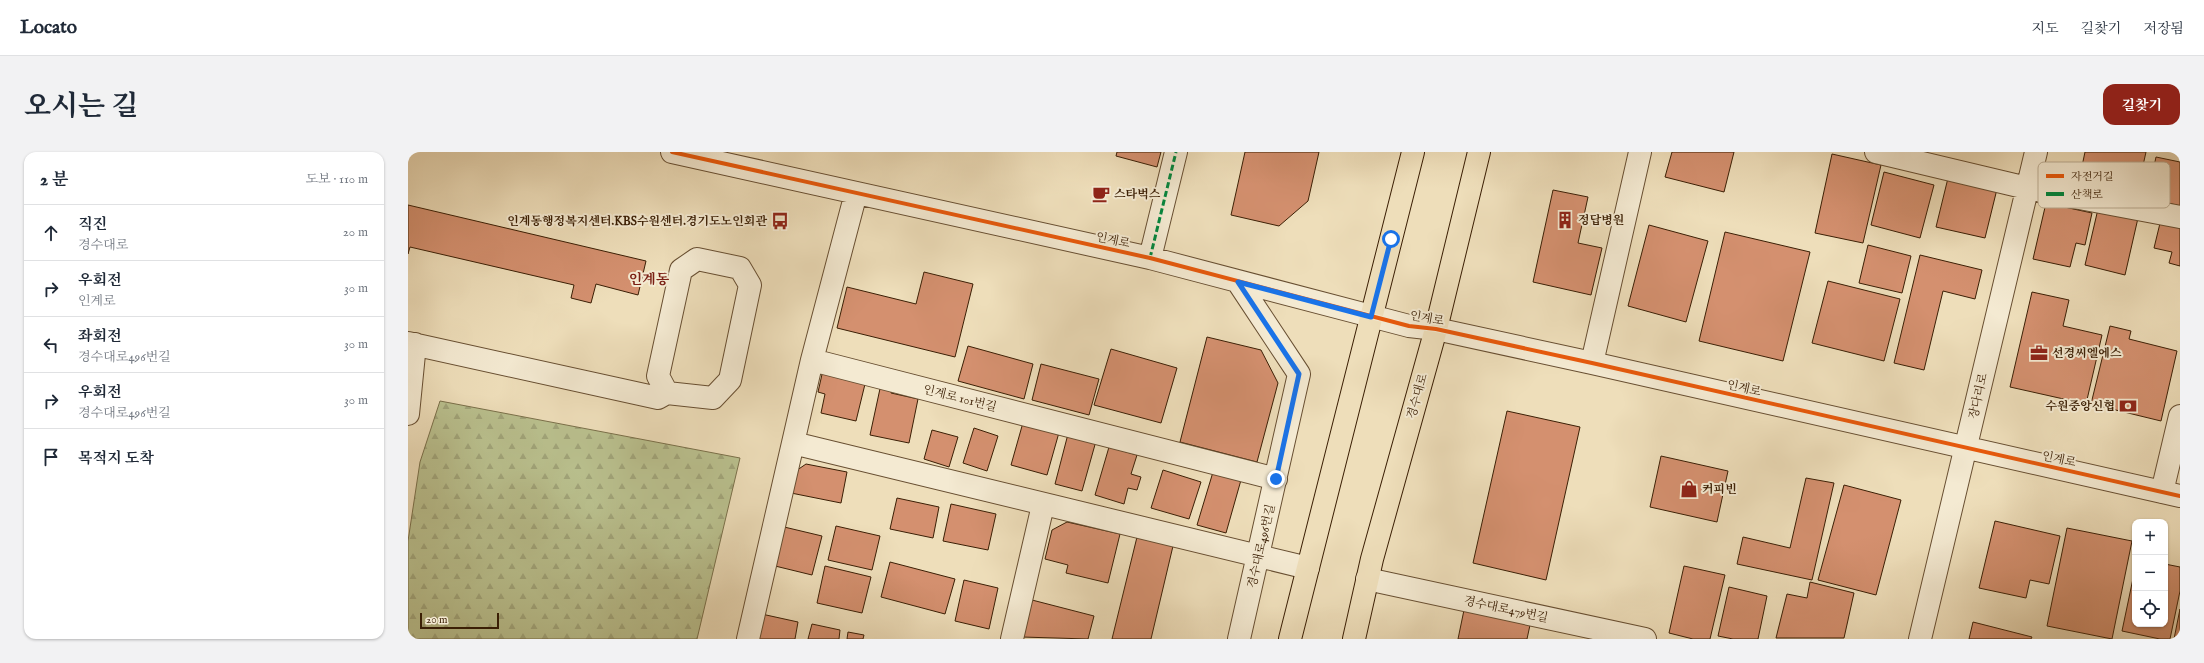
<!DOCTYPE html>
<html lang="ko">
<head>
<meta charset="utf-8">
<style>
	body { margin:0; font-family:"IM FELL English","Noto Serif KR",serif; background:#f2f2f3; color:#1f2937 }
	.controls { position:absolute; right:12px; bottom:12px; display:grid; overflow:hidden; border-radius:8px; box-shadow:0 1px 3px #0004 }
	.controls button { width:36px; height:36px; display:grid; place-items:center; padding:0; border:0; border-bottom:1px solid #e0e1e3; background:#fff; color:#1f2937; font:20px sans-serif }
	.scale { position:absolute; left:12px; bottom:10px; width:79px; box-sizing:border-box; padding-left:4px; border:2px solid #3b1f05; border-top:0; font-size:11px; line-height:14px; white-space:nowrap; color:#3b1f05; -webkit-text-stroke:3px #f4ead2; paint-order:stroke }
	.stop { position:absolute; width:12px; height:12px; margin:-9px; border:3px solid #1a73e8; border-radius:50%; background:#fff }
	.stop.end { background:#1a73e8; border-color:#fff; box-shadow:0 1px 4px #0008 }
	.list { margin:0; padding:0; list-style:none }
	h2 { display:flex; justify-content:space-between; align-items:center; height:52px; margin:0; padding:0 16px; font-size:17px }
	h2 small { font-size:13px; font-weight:400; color:#747a83 }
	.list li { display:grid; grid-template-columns:26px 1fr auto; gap:12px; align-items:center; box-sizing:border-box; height:56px; padding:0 16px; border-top:1px solid #e0e1e3 }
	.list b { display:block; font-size:15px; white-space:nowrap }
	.list p { margin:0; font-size:13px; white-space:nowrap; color:#747a83 }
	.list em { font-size:13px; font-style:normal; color:#747a83 }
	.icon { flex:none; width:22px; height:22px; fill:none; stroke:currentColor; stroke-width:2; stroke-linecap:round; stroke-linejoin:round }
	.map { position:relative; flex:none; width:1772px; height:487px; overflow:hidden; border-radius:12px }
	header { display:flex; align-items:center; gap:24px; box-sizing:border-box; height:56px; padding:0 20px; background:#fff; border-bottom:1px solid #e0e1e3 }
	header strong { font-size:19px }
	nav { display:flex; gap:22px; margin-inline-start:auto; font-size:14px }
	.intro { display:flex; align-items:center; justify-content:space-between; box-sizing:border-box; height:96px; padding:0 24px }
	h1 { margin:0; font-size:28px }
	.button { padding:10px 18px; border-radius:12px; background:#8f2418; color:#fff; font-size:14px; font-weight:700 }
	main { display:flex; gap:24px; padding:0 24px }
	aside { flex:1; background:#fff; border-radius:12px; box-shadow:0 1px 3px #0004 }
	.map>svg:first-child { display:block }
	.forest { fill:url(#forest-firs); stroke:#7a704a }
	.building { fill:#d4906f; stroke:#3b1f05 }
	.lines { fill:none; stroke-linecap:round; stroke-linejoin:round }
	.minor-casing { stroke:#684f32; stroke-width:24 }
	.major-casing { stroke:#3b1f05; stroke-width:24 }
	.minor { stroke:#f4ead2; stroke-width:22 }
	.major { stroke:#eedeba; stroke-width:22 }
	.quiet { stroke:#00873e; stroke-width:3; stroke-dasharray:6 3; stroke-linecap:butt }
	.cycleway-casing { stroke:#f4ead2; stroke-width:6 }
	.cycleway { stroke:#e8590c; stroke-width:4 }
	.route { stroke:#1a73e8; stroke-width:5 }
	.labels { text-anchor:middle; stroke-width:4; stroke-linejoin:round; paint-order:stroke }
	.poi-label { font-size:12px; font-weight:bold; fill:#3b1f05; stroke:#f4ead2; text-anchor:start }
	.street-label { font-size:12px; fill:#3b1f05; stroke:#f4ead2 }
	.quarter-label { font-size:14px; font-weight:bold; fill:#7a1f14; stroke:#f4ead2 }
	.key { fill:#f4ead2; stroke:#bcad94; stroke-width:1 }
	.key-label { font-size:11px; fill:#3b1f05 }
</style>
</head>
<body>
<header>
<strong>Locato</strong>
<nav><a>지도</a><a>길찾기</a><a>저장됨</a></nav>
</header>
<div class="intro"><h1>오시는 길</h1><a class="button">길찾기</a></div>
<main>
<aside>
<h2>2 분<small>도보 · 110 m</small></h2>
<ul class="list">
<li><svg class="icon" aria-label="ahead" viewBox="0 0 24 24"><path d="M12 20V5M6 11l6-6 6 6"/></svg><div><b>직진</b><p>경수대로</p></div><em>20 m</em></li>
<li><svg class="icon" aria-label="right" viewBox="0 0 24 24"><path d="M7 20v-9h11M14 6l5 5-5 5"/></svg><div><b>우회전</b><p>인계로</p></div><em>30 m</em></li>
<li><svg class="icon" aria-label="left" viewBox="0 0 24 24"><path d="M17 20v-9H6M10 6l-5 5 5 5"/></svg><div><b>좌회전</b><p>경수대로496번길</p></div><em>30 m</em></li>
<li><svg class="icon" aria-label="right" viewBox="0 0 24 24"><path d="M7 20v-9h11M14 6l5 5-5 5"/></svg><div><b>우회전</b><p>경수대로496번길</p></div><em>30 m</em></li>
<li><svg class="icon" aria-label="arrive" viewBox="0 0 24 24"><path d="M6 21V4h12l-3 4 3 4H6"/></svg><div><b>목적지 도착</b></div></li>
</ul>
</aside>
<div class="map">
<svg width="1772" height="487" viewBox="0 0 1772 487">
	<defs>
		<pattern id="forest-firs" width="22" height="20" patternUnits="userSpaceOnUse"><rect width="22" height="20" fill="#bac18f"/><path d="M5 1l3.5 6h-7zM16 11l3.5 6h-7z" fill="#a1a57a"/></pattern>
	</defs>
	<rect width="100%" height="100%" fill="#eedeba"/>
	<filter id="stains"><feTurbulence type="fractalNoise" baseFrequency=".005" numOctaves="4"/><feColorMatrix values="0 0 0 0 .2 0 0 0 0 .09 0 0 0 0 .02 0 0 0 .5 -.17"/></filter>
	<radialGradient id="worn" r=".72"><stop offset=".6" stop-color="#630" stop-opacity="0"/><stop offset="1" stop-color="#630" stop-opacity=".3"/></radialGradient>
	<path class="forest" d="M32 249 332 306 289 487H0V389L12 310Z"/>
	<path class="building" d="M709 0H753L749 15 708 4Z
		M837 0H911L900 49 871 74 823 63Z
		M1264 0H1326L1316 40 1257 25Z
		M1677 0H1738L1728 45 1670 33Z
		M1424 2 1473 13 1455 91 1407 81Z
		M1748 5 1772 10V54L1739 46Z
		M1476 20 1526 33 1512 86 1463 73Z
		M1540 26 1589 37 1577 86 1528 75Z
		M1145 38 1180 45 1170 91 1194 96 1183 143 1125 130Z
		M1638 51 1684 61 1677 93 1668 91 1662 115 1625 107Z
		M0 53 238 109 230 143 188 132 183 151 163 146 166 133 2 95 0 102Z
		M1690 57 1730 66 1717 123 1677 113Z
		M1754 63 1772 67V114L1761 111 1764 100 1746 96Z
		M1241 73 1300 89 1278 170 1220 154Z
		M1317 80 1402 100 1375 209 1291 189Z
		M1460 93 1503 104 1494 141 1451 131Z
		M1512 103 1574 118 1567 147 1535 139 1516 218 1486 211Z
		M516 120 565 132 547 205 429 176 439 135 508 152Z
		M1420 129 1492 147 1476 209 1404 191Z
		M1624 140 1661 148 1655 174 1694 183 1678 252 1602 235Z
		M1702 174 1723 179 1721 187 1769 199 1753 269 1683 252Z
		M799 185 853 198 870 231 849 310 772 290Z
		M560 194 625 212 616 247 550 229Z
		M703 197 769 216 753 271 686 253Z
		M633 212 691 227 681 263 624 248Z
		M415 218 458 228 448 269 413 261 417 242 410 240Z
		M473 232 485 234 483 241 510 247 501 291 462 283Z
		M1099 259 1172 275 1138 428 1065 411Z
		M616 267 652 277 639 323 603 313Z
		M566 276 590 284 579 319 555 311Z
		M524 278 550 285 541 315 516 307Z
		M660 282 688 289 674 339 647 332Z
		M701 295 729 303 723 322 733 325 729 338 720 336 716 352 687 343Z
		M1253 304 1320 319 1309 370 1242 355Z
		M398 312 439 320 433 351 378 340 382 323Z
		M755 318 793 330 781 367 743 356Z
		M805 320 833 328 818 381 789 373Z
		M1398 326 1426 331 1404 428 1329 412 1335 385 1382 396Z
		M1436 333 1493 348 1468 443 1410 428Z
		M489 346 531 355 525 386 482 377Z
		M543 352 588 362 580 398 535 389Z
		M1587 369 1652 384 1641 432 1622 428 1618 446 1571 436Z
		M659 370 712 382 700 431 658 421 660 413 637 407 644 378Z
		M372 374 414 384 404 423 363 413Z
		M428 374 472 384 464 418 420 408Z
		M1659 376 1724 389 1704 487 1639 474Z
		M729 385 765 394 743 487H704Z
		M482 410 547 427 537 462 473 445Z
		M1757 412 1772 415V439L1762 487H1752L1714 479 1727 417V472H1757Z
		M417 414 463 425 454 461 409 451Z
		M1276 414 1317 423 1302 487H1285L1261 481Z
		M556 428 590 436 581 477 547 469Z
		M1402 430 1446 441 1436 486H1368L1379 442 1399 446Z
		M1321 435 1359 444 1350 487H1325L1310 484Z
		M624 448 686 464 680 487 614 485Z
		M1772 457V487H1766Z
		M1056 458 1122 473 1119 487H1050Z
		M349 461 390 470 387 487H344Z
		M1565 470 1624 485 1623 487H1561Z
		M404 472 432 478 431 487H400Z
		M440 480 456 483 455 487H439Z"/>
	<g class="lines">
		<g class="minor-casing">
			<path id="minor" d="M264 0 742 106 1001 174 1028 177 1184 211 1772 344
				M1468 0 1619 36 1772 65
				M448 41 404 208 868 327
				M742 106 768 0
				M830 130 891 222 831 487
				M0 191 250 246 259 241 305 246 322 228 342 133 332 116 289 107 273 118 250 224 259 241
				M404 208 385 291 900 416
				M1184 211 1232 0
				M0 262 7 192
				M1754 340 1772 264
				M959 427 1237 487
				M340 487 385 291
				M604 487 635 353
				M1512 487 1628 0"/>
		</g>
		<g class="major-casing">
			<path id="major" d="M882 487 1005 0
				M946 487 964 407 1028 177 1071 0"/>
		</g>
		<use href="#minor" class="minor"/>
		<use href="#major" class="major"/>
		<path class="quiet" d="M742 106 768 0"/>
		<g class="cycleway-casing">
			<path id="cycleway" d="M264 0 742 106 1001 174 1028 177 1184 211 1772 344"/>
		</g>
		<use href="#cycleway" class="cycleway"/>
	</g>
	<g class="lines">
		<path class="route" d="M868 327 891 222 830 130 963 165 983 87"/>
	</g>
	<defs>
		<g id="cafe-bare" transform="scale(1.38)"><path d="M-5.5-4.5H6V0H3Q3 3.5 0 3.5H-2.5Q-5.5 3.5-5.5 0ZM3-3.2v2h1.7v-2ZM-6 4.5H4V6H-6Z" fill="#8f2418" stroke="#f4ead2" stroke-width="2.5" paint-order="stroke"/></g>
		<g id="building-bare" transform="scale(1.38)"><path d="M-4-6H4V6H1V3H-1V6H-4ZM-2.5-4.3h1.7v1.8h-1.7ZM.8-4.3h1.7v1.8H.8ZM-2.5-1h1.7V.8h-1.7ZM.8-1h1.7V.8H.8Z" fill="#8f2418" stroke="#f4ead2" stroke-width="2.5" paint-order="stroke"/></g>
		<g id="bus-bare" transform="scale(1.38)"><path d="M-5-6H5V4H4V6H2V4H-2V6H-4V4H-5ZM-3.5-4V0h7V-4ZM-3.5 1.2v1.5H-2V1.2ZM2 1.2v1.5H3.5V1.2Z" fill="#8f2418" stroke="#f4ead2" stroke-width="2.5" paint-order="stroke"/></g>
		<g id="office-bare" transform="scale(1.38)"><path d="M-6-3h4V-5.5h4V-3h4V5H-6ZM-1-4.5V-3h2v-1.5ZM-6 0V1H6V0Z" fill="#8f2418" stroke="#f4ead2" stroke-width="2.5" paint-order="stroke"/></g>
		<g id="bank-bare" transform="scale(1.38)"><path d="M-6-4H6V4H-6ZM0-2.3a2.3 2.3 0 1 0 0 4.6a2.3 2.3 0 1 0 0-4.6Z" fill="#8f2418" stroke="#f4ead2" stroke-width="2.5" paint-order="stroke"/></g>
		<g id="shop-bare" transform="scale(1.38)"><path d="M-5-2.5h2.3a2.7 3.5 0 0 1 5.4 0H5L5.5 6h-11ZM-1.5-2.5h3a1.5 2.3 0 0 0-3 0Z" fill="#8f2418" stroke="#f4ead2" stroke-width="2.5" paint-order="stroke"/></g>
	</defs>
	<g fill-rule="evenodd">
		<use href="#cafe-bare" x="693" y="42"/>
		<use href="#building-bare" x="1157" y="68"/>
		<use href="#bus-bare" x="372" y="69"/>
		<use href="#office-bare" x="1631" y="201"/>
		<use href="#bank-bare" x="1720" y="254"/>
		<use href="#shop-bare" x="1281" y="337"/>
	</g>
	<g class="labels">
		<g class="poi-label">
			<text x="706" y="46">스타벅스</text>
			<text x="1170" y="72">정답병원</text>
			<text x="359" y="73" text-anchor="end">인계동행정복지센터.KBS수원센터.경기도노인회관</text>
			<text x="1644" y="205">선경씨엘에스</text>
			<text x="1707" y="258" text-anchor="end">수원중앙신협</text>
			<text x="1294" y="341">커피빈</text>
		</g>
		<g class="street-label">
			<text transform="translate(705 88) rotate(12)" y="4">인계로</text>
			<text transform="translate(1019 166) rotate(10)" y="4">인계로</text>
			<text transform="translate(1336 236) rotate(13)" y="4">인계로</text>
			<text transform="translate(1009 244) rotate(-74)" y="4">경수대로</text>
			<text transform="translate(1570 244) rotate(-77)" y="4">장다리로</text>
			<text transform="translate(552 246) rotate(14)" y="4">인계로 101번길</text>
			<text transform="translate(1651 307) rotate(12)" y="4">인계로</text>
			<text transform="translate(853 394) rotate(-77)" y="4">경수대로496번길</text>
			<text transform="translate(1098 457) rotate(12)" y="4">경수대로479번길</text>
		</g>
		<g class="quarter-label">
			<text x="241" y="132">인계동</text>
		</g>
	</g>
	<rect x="1630" y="10" width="132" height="46" rx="6" class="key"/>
	<rect x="1638" y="22" width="18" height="4" fill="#e8590c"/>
	<rect x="1638" y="40" width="18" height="4" fill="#00873e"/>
	<g class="key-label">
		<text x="1663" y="28">자전거길</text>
		<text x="1663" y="46">산책로</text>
	</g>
	<rect width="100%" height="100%" filter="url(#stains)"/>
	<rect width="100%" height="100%" fill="url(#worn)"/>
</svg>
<div class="controls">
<button>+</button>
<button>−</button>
<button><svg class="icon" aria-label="locate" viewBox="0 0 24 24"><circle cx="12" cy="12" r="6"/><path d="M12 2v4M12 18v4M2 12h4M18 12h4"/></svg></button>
</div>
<div class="scale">20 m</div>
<div class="stop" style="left:983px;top:87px"></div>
<div class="stop end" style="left:868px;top:327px"></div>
</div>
</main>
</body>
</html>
